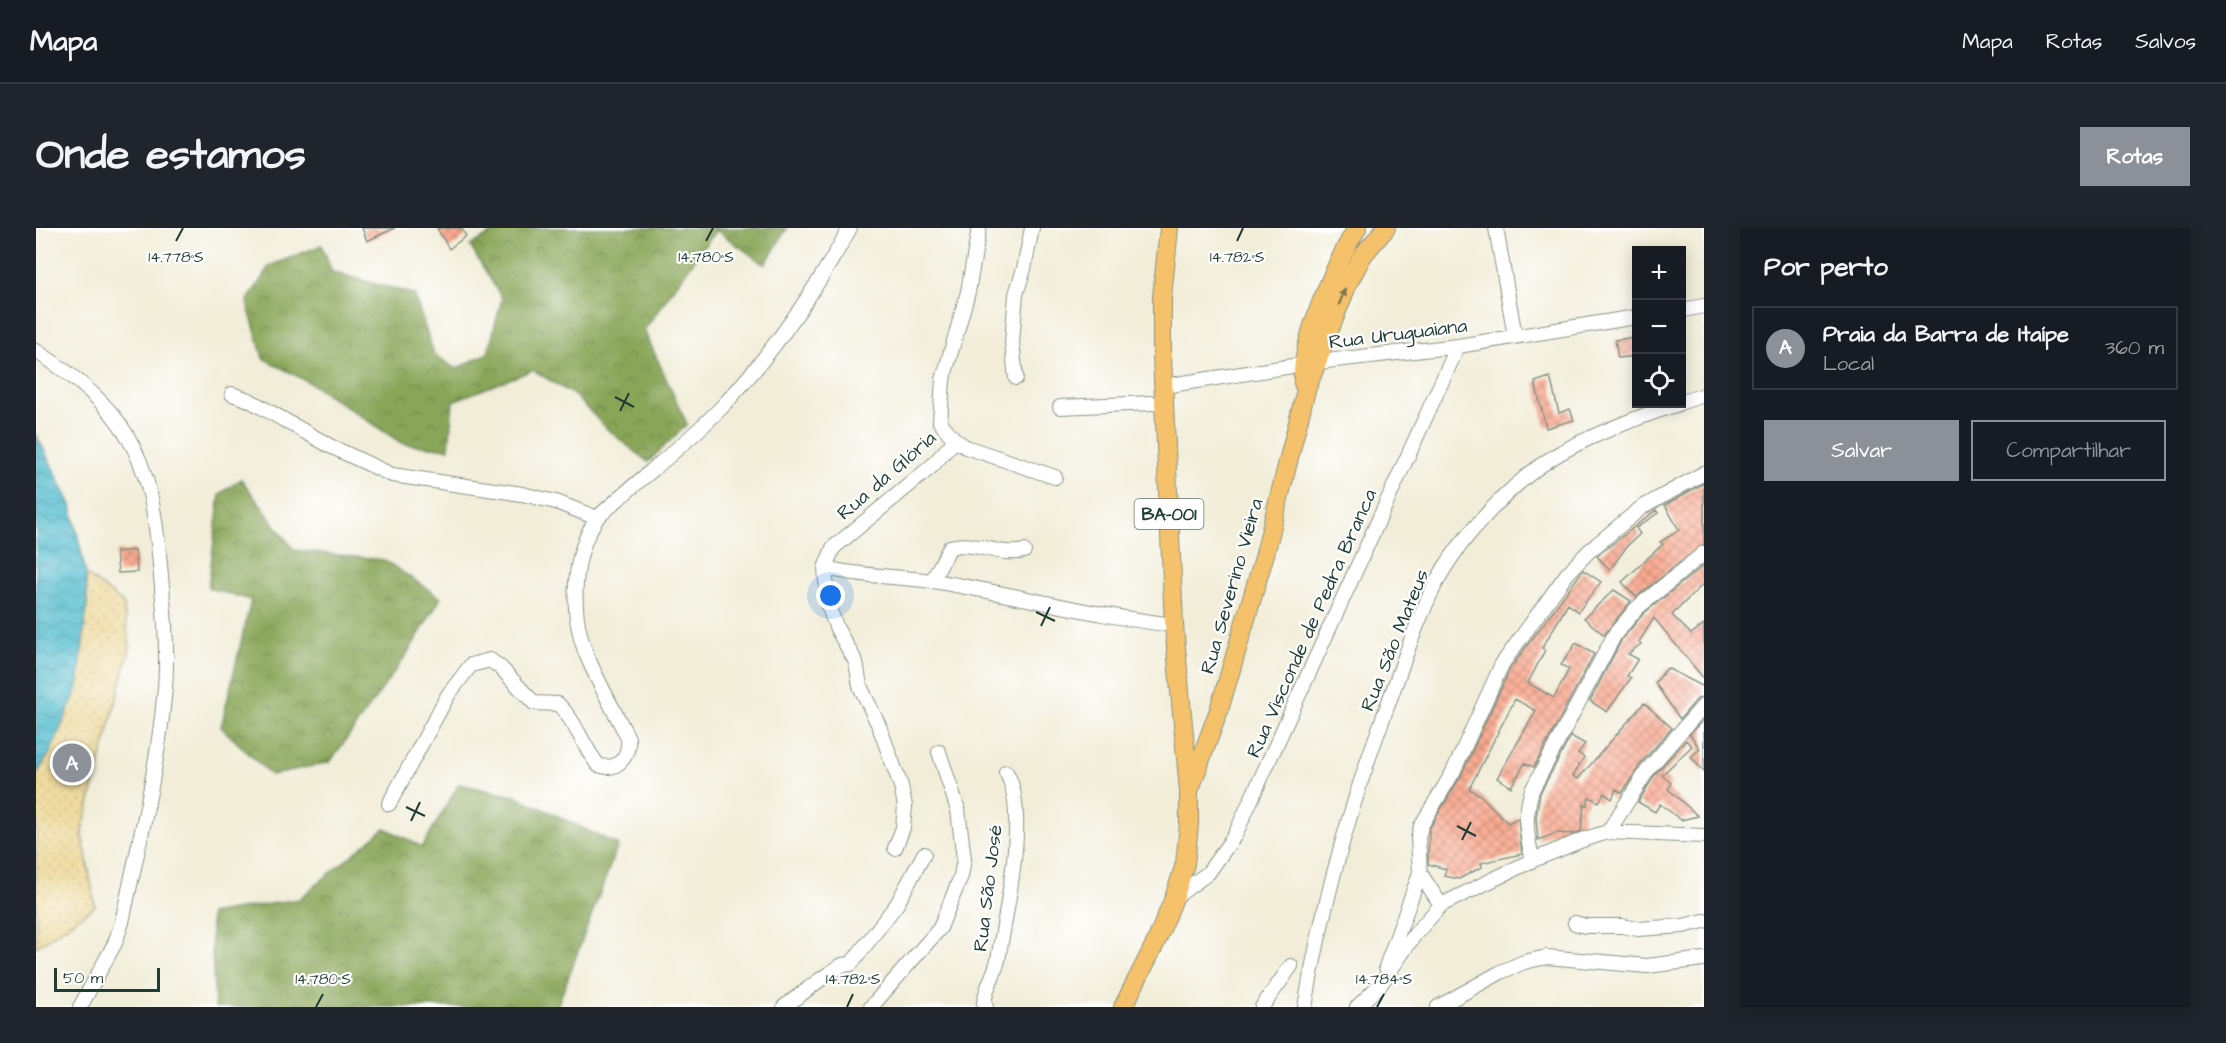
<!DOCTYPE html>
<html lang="pt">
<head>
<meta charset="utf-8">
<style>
	body { margin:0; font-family:"Architects Daughter",sans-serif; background:#20242c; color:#f1f3f6 }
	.controls { position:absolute; right:18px; top:18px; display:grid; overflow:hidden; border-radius:0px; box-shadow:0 3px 15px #0003 }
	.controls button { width:54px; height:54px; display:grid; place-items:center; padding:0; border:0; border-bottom:2px solid #363941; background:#171b24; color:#f1f3f6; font:30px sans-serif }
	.scale { position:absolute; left:18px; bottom:15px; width:106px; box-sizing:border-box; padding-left:6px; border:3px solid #1f3d34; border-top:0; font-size:16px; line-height:21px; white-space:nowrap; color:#1f3d34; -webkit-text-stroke:4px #fff; paint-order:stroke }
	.you { position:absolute; left:795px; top:368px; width:21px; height:21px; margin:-15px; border:4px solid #fff; border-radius:50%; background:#1a73e8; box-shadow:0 0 0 9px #1a73e833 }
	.badge { display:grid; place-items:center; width:39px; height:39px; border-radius:50%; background:#8c9099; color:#fff; font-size:20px; font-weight:700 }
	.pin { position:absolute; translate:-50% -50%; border:3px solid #fff; box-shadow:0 2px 6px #0006 }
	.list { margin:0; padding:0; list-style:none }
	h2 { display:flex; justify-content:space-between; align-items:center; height:78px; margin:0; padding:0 24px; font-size:26px }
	h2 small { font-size:20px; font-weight:400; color:#9ea1a6 }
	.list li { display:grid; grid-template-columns:39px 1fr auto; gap:18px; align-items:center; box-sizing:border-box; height:84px; margin:0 12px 12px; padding:0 12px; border:2px solid #363941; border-radius:0px }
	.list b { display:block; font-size:22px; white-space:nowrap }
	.list p { margin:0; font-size:20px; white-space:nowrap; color:#9ea1a6 }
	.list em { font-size:20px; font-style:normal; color:#9ea1a6 }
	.actions { display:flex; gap:12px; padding:18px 24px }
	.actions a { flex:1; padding:14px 0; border:2px solid #8c9099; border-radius:0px; text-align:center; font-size:21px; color:#8c9099 }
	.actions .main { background:#8c9099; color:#fff }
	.icon { flex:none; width:33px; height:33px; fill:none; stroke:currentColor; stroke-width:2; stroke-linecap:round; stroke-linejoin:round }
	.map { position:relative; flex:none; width:1668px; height:779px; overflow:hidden; border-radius:0px }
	header { display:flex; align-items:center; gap:36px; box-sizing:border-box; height:84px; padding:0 30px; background:#171b24; border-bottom:2px solid #363941 }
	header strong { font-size:28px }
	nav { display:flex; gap:33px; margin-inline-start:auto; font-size:21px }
	.intro { display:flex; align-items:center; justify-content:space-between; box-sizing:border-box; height:144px; padding:0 36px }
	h1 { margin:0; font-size:42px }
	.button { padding:15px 27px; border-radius:0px; background:#8c9099; color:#fff; font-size:21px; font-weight:700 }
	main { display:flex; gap:36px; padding:0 36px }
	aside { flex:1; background:#171b24; border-radius:0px; box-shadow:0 3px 15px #0003 }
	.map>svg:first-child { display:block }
	.forest { fill:url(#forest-crowns); stroke:#547246; stroke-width:1.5 }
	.sand { fill:url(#sand-dots); stroke:#868c69; stroke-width:1.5 }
	.water { fill:url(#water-waves); stroke:#387c81; stroke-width:1.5 }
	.building { fill:url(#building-cross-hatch) }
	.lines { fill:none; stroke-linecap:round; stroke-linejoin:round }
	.minor-casing { stroke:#889586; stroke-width:16 }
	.major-casing { stroke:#889586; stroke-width:20 }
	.minor { stroke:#fff; stroke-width:14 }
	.major { stroke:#f5c16b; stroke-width:18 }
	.oneway { fill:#7f784d }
	.ticks { fill:none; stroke:#1f3d34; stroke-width:2 }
	.labels { text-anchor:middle; stroke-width:4.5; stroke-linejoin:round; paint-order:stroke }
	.shield { fill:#fff; stroke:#627771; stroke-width:1.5 }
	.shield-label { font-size:18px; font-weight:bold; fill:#1f3d34 }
	.street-label { font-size:20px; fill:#1f3d34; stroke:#fff }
	.ticks-label { font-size:15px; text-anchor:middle; fill:#1f3d34; stroke:#fff; stroke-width:4.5; stroke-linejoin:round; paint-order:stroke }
</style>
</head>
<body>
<header>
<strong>Mapa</strong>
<nav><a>Mapa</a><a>Rotas</a><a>Salvos</a></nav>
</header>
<div class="intro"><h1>Onde estamos</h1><a class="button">Rotas</a></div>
<main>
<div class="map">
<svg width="1668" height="779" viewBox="0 0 1668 779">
	<defs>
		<pattern id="forest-crowns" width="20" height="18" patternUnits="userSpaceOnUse" patternTransform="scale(1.5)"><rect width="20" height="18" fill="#89a659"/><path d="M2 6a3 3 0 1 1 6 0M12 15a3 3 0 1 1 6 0" fill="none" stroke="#6f884a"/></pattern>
		<pattern id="sand-dots" width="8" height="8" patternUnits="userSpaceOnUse" patternTransform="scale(1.5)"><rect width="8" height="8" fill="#eeda9e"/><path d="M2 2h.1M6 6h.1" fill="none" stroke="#ccbc89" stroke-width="1.8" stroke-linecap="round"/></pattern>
		<pattern id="water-waves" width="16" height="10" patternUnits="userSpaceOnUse" patternTransform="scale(1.5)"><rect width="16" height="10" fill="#52bcce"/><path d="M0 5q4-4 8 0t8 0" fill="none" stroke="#439aa8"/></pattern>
		<pattern id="building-cross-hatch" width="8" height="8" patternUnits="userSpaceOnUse" patternTransform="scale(1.5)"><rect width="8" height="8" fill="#fbaa91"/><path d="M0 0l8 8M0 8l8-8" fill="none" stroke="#cb8c77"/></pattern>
	</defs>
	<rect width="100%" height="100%" fill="#fff"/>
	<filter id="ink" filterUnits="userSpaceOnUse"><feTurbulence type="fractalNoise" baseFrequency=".0167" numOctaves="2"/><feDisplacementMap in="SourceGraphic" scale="12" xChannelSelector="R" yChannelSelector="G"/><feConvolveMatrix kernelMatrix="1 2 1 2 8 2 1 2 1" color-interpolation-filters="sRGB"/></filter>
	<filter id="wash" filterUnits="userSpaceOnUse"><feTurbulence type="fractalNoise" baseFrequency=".008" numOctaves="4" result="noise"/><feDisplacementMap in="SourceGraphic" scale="24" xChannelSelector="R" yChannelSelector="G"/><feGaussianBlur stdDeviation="1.35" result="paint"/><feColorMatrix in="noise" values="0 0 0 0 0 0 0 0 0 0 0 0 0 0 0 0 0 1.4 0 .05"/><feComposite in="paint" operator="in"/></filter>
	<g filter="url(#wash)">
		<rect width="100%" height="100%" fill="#f1edd8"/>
		<path class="forest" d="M464 0H751L729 37 680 2 608 102 651 196 612 234 571 201 538 167 497 142 417 173 413 221 367 216 274 155 227 130 211 74 233 38 286 17 296 44 378 66 398 126 420 141 452 125 466 70 434 18Z
			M205 251 258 322 348 332 405 370 371 426 294 534 235 547 185 499 215 372 172 360 184 266Z
			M423 556 482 569 582 617 521 779H179L174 686 263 671 349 600 386 619Z"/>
		<path class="sand" d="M50 346 87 375 94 420 46 603 59 678 0 719V547L15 523 51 378Z"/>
		<path class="water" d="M0 206 35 277 50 346 51 378 42 459 15 523 0 547Z"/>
		<g id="blocks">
			<path class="building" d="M326 0H359L331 13Z
				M401 0H425L430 8 413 21Z
				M1600 109V128L1582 130 1579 112Z
				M1514 149 1523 185 1534 181 1538 192 1510 200 1499 154Z
				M1668 255V316L1600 369 1586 354 1627 316 1624 314 1643 302 1629 277Z
				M1620 282 1622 285 1600 300 1604 306 1591 318 1574 342 1561 328Z
				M99 322 101 344 82 345 80 324Z
				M1668 337V355L1636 387 1655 406 1668 396V451L1618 390 1603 414 1605 416 1592 426 1602 431 1591 448 1595 450 1571 484 1554 473 1586 411 1607 386Z
				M1547 342 1565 354 1542 384 1532 376 1506 420 1509 422 1492 455 1518 470 1533 441 1525 437 1540 415 1558 426 1498 539 1489 535 1475 559 1461 550 1500 483 1479 471 1433 561 1444 567 1472 595 1482 590 1486 626 1445 635 1446 639 1423 651 1408 648 1410 641 1392 636 1393 601 1425 548 1474 441Z
				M1578 362 1595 373 1568 407 1548 390Z
				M1631 440 1668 459V468L1661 471 1644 491 1619 455Z
				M1608 475 1636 500 1606 534 1586 565 1580 561 1576 571 1568 565 1563 574 1553 569 1551 577 1548 576 1545 603 1538 606 1521 605 1502 612 1500 589 1504 565 1535 508 1549 516 1542 525 1548 529 1537 548 1542 551Z
				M1668 491V544L1655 529 1664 521 1654 506Z
				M1650 512 1656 518 1626 547 1635 555 1632 561 1662 588 1645 592 1624 576 1619 584 1602 574 1620 545Z"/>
		</g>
	</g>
	<g filter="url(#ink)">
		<use href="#blocks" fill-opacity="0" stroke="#889586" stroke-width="1.5"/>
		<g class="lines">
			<g class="minor-casing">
				<path id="minor" d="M943 0 932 64 907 152 904 194 919 212 930 219 1019 249
					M1460 0 1479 108
					M1646 82 1668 78
					M0 123C33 144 70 172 90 206 115 246 120 292 124 337 128 381 133 426 128 470 121 545 102 619 86 694L79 715 44 779
					M980 150 976 114 980 66 988 41 996 0
					M1128 158 1282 134 1422 118 1600 89
					M196 166 213 172 294 218 356 247 486 266 520 274 561 290
					M1646 174 1668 167
					M1024 179 1117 175
					M789 340C826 349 865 348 903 354 982 367 1058 388 1138 397
					M896 353 914 319C939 312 963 329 988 323
					M353 576 412 467 435 437 454 432 465 440 498 475 522 476C540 493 546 517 562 537 581 544 594 529 592 510 578 482 561 453 549 423 534 382 536 327 561 290 601 253 646 220 684 181 737 125 777 67 814 0
					M1572 604 1613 540 1668 477
					M859 620 867 600 869 578 865 558 843 498 824 458 820 434 801 401 792 377 789 340 797 320 896 238 919 212
					M1497 632C1490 608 1488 587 1496 562L1579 406 1601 380 1668 325
					M1138 670 1172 645 1199 607 1422 118
					M1405 677 1384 645 1382 610 1385 598 1417 544 1466 436 1531 346 1553 323 1605 280 1668 245
					M1539 695 1549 698H1586L1602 701 1647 698 1668 693
					M1350 739 1384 645
					M748 779 785 751 806 737 815 736 861 676 888 626
					M835 779 904 700 925 648 928 631 922 582 903 524
					M950 779 948 775C950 759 958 748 962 732 969 686 994 584 970 544
					M1226 779 1255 738
					M1269 779C1286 680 1312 584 1347 490 1364 445 1378 398 1400 355 1423 310 1480 250 1524 225 1556 207 1607 187 1642 176
					M1321 779 1344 757 1380 705 1405 677 1497 632 1549 611 1572 604 1668 608
					M1402 779 1465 744 1488 734 1511 729 1611 738 1668 731"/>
			</g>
			<g class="major-casing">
				<path id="major" d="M1267 155C1264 114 1300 35 1321 0
					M1155 558 1183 482 1229 326 1270 162 1312 55 1327 27 1350 0
					M1087 779 1120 714 1138 670 1149 636 1153 596V563L1138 397 1126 128V69L1133 0"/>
			</g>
			<use href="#minor" class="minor"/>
			<use href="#major" class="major"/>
		</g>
		<defs><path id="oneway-solid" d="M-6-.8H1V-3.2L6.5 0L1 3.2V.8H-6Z" transform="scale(1.5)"/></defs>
		<use class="oneway" href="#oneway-solid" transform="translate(1306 69) rotate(-68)"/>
	</g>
	<path class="ticks" d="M140 13 147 0M670 13 677 0M1201 13 1207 0M579 169 598 179M584 183 593 165M1000 384 1019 393M1005 398 1014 379M370 579 389 588M375 593 384 574M1421 598 1440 608M1426 612 1435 594M280 779 287 766M811 779 817 766M1341 779 1348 766"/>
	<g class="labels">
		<rect class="shield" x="1098.5" y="271" width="69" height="30" rx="4.5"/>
		<g class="shield-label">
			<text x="1133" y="292">BA-001</text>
		</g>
		<g class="street-label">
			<text transform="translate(1362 105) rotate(-7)" y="7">Rua Uruguaiana</text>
			<text transform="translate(850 247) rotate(-41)" y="7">Rua da Glória</text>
			<text transform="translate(1195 358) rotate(-74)" y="7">Rua Severino Vieira</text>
			<text transform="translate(1275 395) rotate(-66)" y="7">Rua Visconde de Pedra Branca</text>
			<text transform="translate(1358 412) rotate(-68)" y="7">Rua São Mateus</text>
			<text transform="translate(951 660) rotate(-83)" y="7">Rua São José</text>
		</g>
	</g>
	<g class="ticks-label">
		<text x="140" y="34">14.778°S</text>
		<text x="670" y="34">14.780°S</text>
		<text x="1201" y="34">14.782°S</text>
		<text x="287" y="756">14.780°S</text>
		<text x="817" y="756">14.782°S</text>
		<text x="1348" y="756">14.784°S</text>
	</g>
</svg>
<div class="controls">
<button>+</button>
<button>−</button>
<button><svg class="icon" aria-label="locate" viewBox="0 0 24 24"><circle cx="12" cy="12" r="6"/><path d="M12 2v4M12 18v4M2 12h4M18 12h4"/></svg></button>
</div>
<div class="scale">50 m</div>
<div class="you"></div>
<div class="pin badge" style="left:36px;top:535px">A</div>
</div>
<aside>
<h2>Por perto<small></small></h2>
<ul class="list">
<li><span class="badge">A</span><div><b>Praia da Barra de Itaípe</b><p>Local</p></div><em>360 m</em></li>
</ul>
<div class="actions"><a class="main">Salvar</a><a>Compartilhar</a></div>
</aside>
</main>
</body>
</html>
